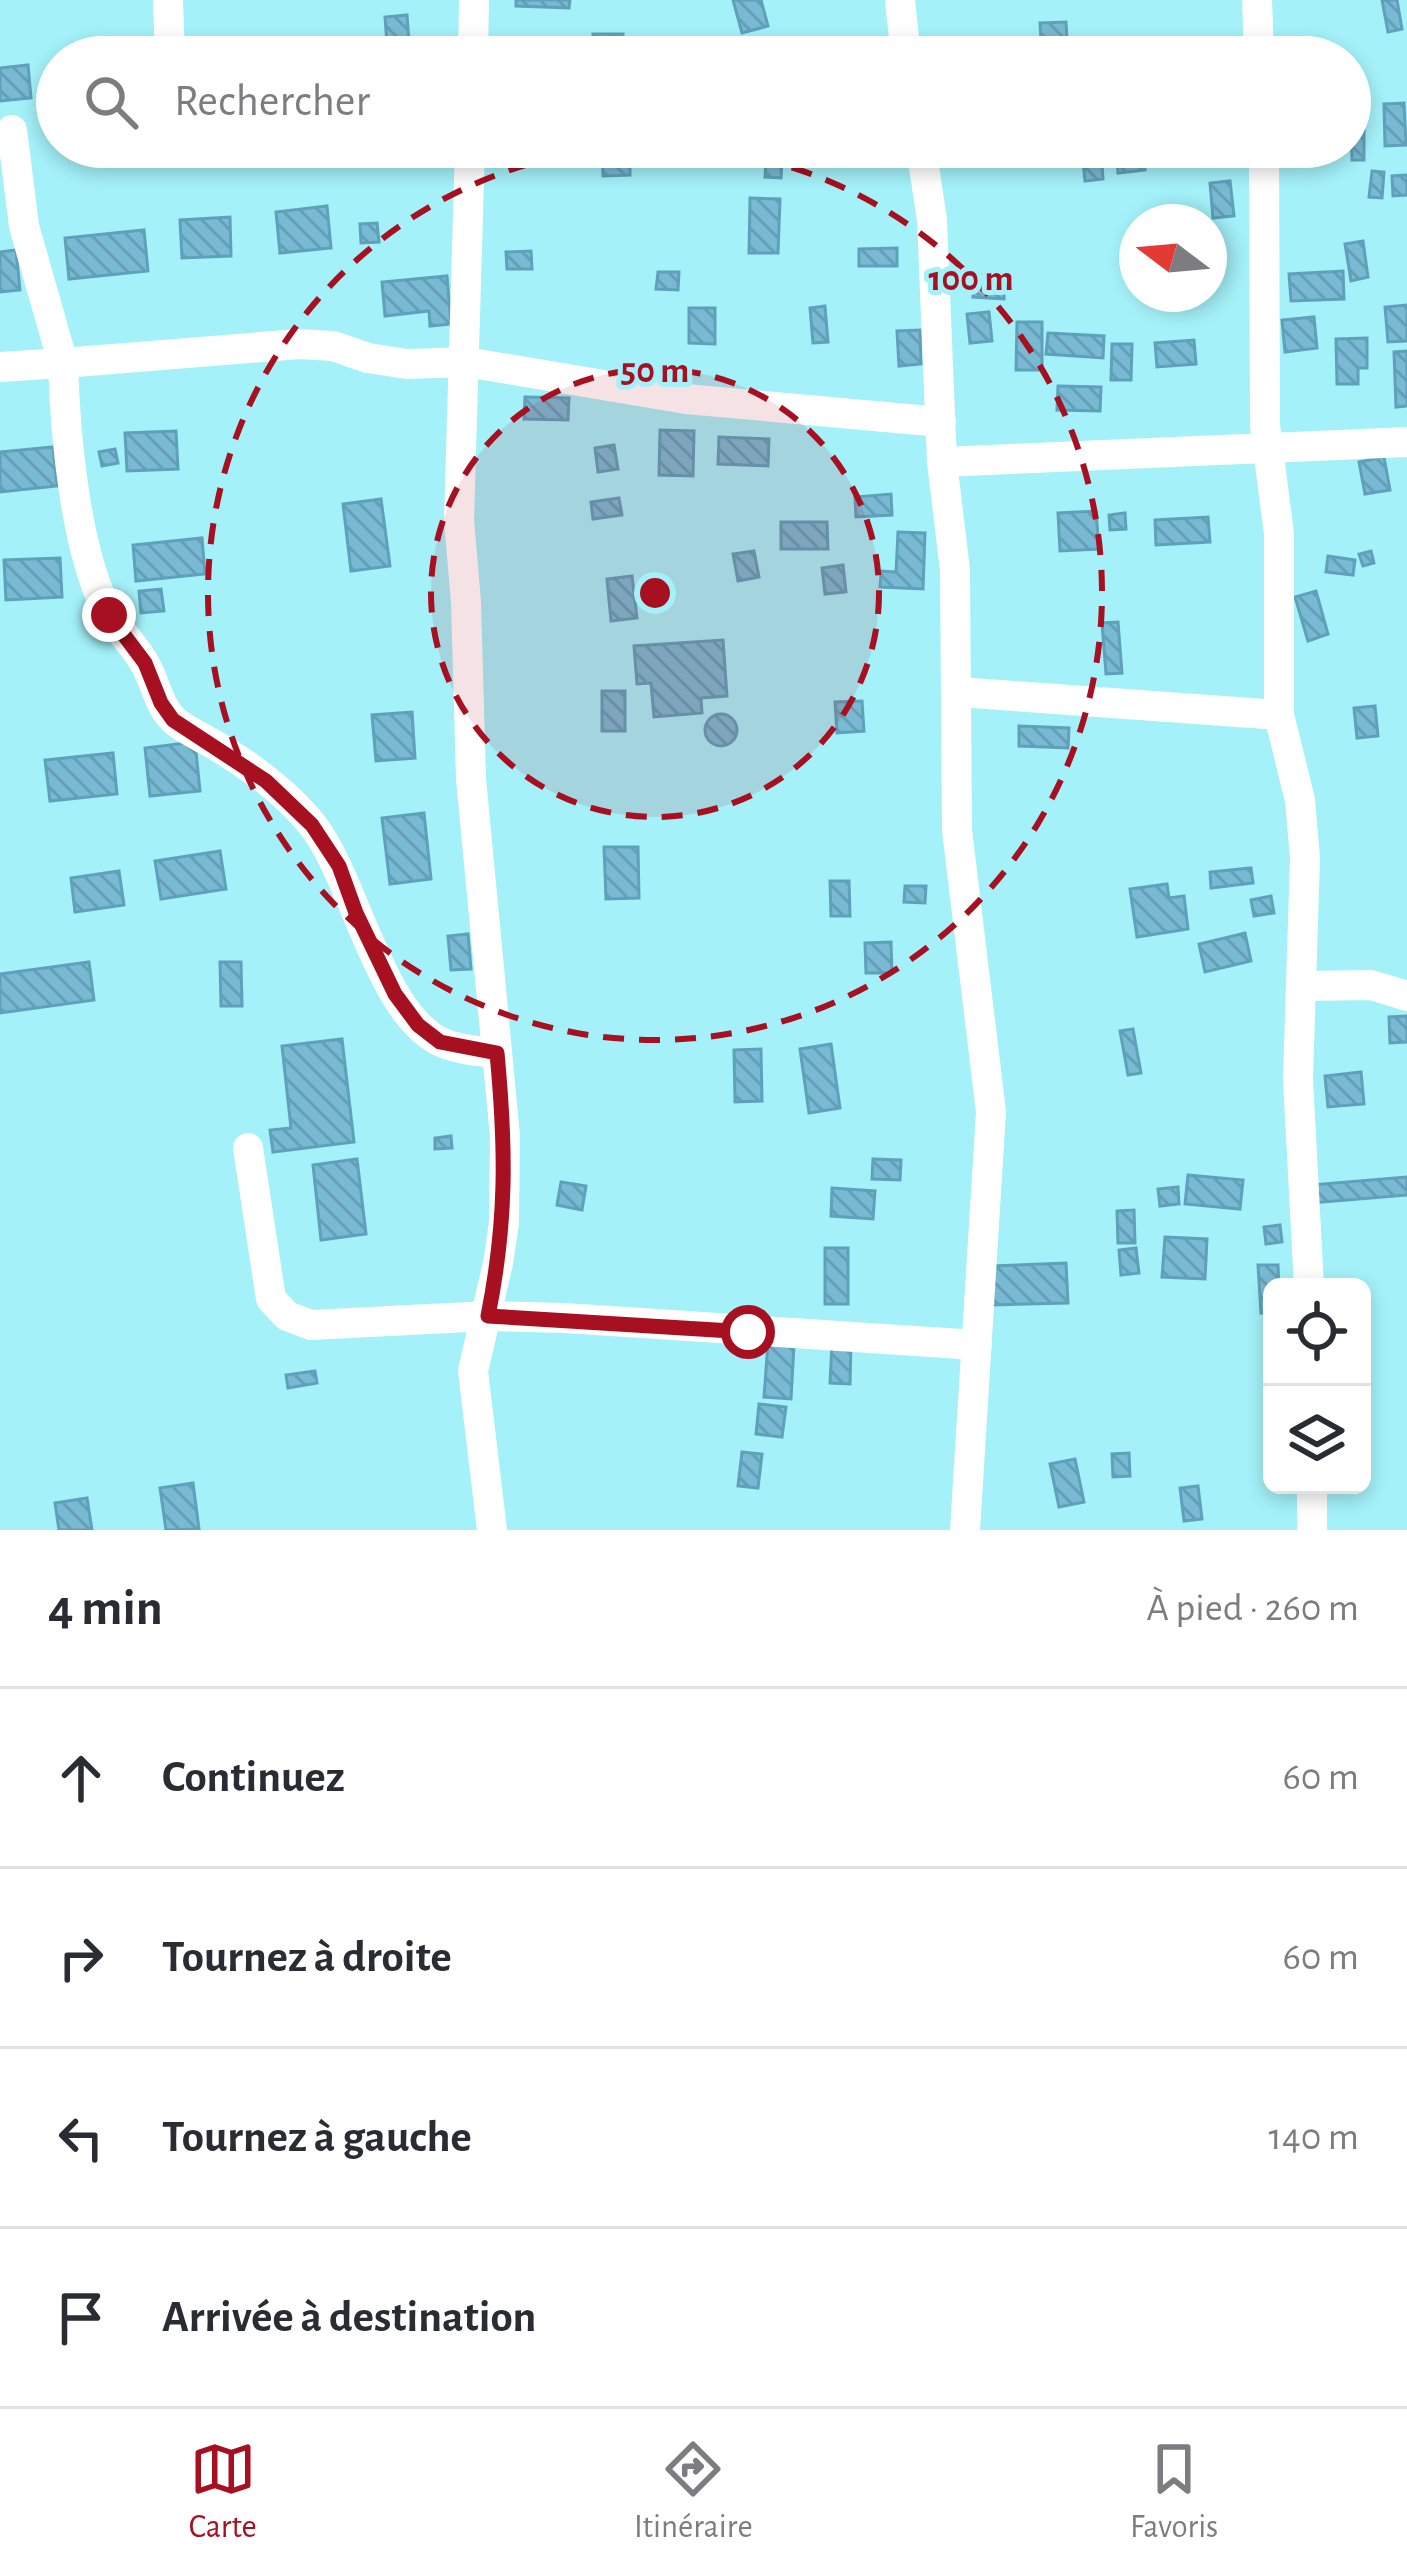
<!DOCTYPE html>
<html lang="fr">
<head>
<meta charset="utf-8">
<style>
	body { margin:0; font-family:"Alegreya Sans",sans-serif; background:#f7f7f7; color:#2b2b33 }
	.controls { position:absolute; right:36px; bottom:36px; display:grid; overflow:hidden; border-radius:18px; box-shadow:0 6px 18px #0003 }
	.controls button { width:108px; height:108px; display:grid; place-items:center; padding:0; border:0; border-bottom:3px solid #e1e1e2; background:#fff; color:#2b2b33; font:60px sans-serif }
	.compass { position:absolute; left:1119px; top:204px; width:108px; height:108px; border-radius:50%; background:#fff; box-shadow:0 6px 18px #0003; rotate:286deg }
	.stop { position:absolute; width:36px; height:36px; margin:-27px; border:9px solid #a71020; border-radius:50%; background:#fff }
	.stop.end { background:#a71020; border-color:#fff; box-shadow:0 3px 12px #0008 }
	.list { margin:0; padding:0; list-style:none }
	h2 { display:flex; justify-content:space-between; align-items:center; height:156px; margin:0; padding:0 48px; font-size:51px }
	h2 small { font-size:39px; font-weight:400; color:#7c7c81 }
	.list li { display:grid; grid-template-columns:78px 1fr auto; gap:36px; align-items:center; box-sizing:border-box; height:180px; padding:0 48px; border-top:3px solid #e1e1e2 }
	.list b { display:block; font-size:45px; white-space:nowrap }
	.list em { font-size:39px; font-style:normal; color:#7c7c81 }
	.icon { flex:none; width:66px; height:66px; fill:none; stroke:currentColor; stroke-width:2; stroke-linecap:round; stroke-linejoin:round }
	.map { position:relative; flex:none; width:1407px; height:1530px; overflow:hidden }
	.search { position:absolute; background:#fff; box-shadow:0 6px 18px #0003; left:36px; right:36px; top:36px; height:132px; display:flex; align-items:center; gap:30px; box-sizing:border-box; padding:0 42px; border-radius:66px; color:#7c7c81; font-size:45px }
	.sheet { height:876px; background:#fff }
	nav { display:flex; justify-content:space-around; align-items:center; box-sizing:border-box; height:168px; border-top:3px solid #e1e1e2; background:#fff; font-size:33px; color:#7c7c81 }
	nav a { display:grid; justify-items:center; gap:6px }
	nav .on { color:#a71020 }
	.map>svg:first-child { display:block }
	.building { fill:url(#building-back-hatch); stroke:#5fa1ba; stroke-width:3 }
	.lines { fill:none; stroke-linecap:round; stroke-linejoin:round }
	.street { stroke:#fff; stroke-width:30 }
	.route { stroke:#a71020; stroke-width:15 }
	.ring { fill:none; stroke:#a71020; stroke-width:6; stroke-dasharray:21 15 }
	.centre { fill:#a71020; stroke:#a4f1f9; stroke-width:6 }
	.ring-label { font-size:36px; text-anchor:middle; font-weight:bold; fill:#a71020; stroke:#a4f1f9; stroke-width:10; stroke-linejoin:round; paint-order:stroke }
</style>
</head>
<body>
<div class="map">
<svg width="1407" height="1530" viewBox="0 0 1407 1530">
	<defs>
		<pattern id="building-back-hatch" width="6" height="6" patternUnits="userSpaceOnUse" patternTransform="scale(3)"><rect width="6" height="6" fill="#78bad3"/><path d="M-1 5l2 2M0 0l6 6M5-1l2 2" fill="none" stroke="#669fb5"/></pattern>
	</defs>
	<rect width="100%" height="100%" fill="#a4f1f9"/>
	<path class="building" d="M516 0H570L569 8 516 6Z
		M733 0H761L768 26 742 33Z
		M1382 0H1397L1402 29 1388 32Z
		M407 15 410 57H388L385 17Z
		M1066 22 1068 57H1042L1040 23Z
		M593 34H623V57H593Z
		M769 39 772 57H755L753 41Z
		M1111 41 1112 57H1101L1100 43Z
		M649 45 650 57H633L632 48Z
		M431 47 449 52 447 57H429Z
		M133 49 134 57H70V54Z
		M28 65 31 98 0 101V68Z
		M1359 86 1364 112 1353 114 1350 88Z
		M1404 103 1406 145 1385 146 1384 104Z
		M1351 128H1364V160H1352Z
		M602 147H630V175L603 176Z
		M1116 147H1143L1145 170 1118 173Z
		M1101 150 1103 179 1085 181 1082 152Z
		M766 160 782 162 781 178 765 177Z
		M1372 171 1384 172 1382 198 1369 197Z
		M1407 175V195L1393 196 1392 176Z
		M1230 181 1234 216 1213 218 1210 183Z
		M750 198 780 199 778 253H749Z
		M327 206 331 248 280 253 276 212Z
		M230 217 231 256 182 258 180 220Z
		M377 223 379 242 361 243 360 224Z
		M144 230 148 271 69 279 65 238Z
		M1363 241 1368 277 1351 281 1345 244Z
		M897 248V266H859V249Z
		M16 250 20 290 0 292V252Z
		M531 251 532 269H507L506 252Z
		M1343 271 1344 299 1291 301 1289 274Z
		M658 272H679L678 290 656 289Z
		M974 274 1005 276 1004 299 973 297Z
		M447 276 451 324 430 326 429 311 385 316 382 282Z
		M1407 305V341L1388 342 1385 307Z
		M825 306 828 342 813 343 810 308Z
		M689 308H715V344L689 343Z
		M989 312 992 341 970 343 967 314Z
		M1314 317 1317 348 1285 352 1282 320Z
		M1017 322H1042V370H1016Z
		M920 330 921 364 899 366 897 331Z
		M1048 333 1104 336 1103 358 1046 354Z
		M1367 338V368H1358V384H1337L1336 339Z
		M1194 340 1196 364 1157 367 1155 343Z
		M1112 344H1132L1131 380H1111Z
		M1407 351V406L1396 407 1394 352Z
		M1058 386 1101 387 1100 411 1057 410Z
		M525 397 569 398 568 420 524 419Z
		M660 430 694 431 693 476 659 475Z
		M176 431 178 469 127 471 125 433Z
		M719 437 769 439 768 466 718 464Z
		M614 445 618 469 598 472 595 448Z
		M53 447 57 486 0 492V452Z
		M115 449 118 463 102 466 99 452Z
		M1384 457 1390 490 1365 494 1359 462Z
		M891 494 892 515 856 517 855 497Z
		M619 498 622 515 593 519 591 502Z
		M381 499 390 566 351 571 343 504Z
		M1096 511 1099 549 1060 551 1058 513Z
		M1125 513 1126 529 1110 530 1109 515Z
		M1208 517 1210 542 1156 545 1155 520Z
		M781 522H827L828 549H781Z
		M898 532 925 533 923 589 880 587 881 571 896 572Z
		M202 538 205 574 136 581 133 545Z
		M754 551 759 577 738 581 733 554Z
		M1371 551 1374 563 1363 566 1359 554Z
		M1328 556 1355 560 1353 575 1326 572Z
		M60 558 62 597 6 600 4 560Z
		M843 565 846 592 825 594 822 568Z
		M632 576 637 618 611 621 607 579Z
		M161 589 164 611 141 613 139 591Z
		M1316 591 1328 634 1308 641 1295 597Z
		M1118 622 1122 673 1106 674 1102 623Z
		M723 640 727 696 701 698 702 713 654 717 651 683 637 684 634 646Z
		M602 691H625V731H602Z
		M862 701 864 731 837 733 835 702Z
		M1375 706 1378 736 1357 738 1354 708Z
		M412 712 415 758 376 761 372 715Z
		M705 730a16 16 0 1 1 32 0a16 16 0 1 1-32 0Z
		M1019 726 1069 728 1068 748 1019 746Z
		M195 742 200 791 150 796 145 748Z
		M113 753 117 794 50 801 45 760Z
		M424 813 431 879 390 884 382 818Z
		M604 847H638L639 898 606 899Z
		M220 851 226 889 161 899 155 861Z
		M1251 868 1253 883 1211 888 1210 872Z
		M119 871 124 905 75 912 71 878Z
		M830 881H849L850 916H831Z
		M1167 884 1169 898 1184 896 1188 929 1137 937 1130 889Z
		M905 886H926L925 903 904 902Z
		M1271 896 1274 913 1254 916 1251 900Z
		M1245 933 1251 961 1205 972 1199 944Z
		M468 934 471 969 451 970 448 936Z
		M891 942 892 973H866L865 943Z
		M89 962 94 1000 0 1013V974Z
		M220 962H241L242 1006H221Z
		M1407 1016V1042L1390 1043 1389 1017Z
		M1133 1029 1141 1073 1128 1075 1120 1031Z
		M342 1039 354 1142 273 1152 270 1130 291 1128 282 1046Z
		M831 1044 840 1108 809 1113 800 1049Z
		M761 1049 762 1101 735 1102 734 1050Z
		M1361 1072 1364 1104 1328 1107 1325 1076Z
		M451 1136 452 1148 435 1149V1138Z
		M357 1159 366 1234 321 1240 313 1165Z
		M873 1159 901 1160 900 1180 872 1179Z
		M1188 1175 1243 1180 1240 1209 1185 1204Z
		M1407 1177V1195L1312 1203 1310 1185Z
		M561 1182 586 1186 582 1210 557 1205Z
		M1178 1187 1179 1204 1160 1206 1158 1189Z
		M832 1188 875 1191 873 1219 831 1216Z
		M1134 1210 1135 1243H1118L1117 1211Z
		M1280 1225 1282 1242 1266 1244 1264 1227Z
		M1165 1237 1207 1239 1205 1279 1162 1277Z
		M825 1248H848V1304H825Z
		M1136 1248 1139 1273 1121 1275 1119 1250Z
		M1066 1263 1068 1303 992 1305 991 1266Z
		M1258 1265H1278L1279 1287H1272V1312L1261 1313Z
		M768 1343 794 1345 791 1399 764 1397Z
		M832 1343H851L850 1384 830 1383Z
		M315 1371 317 1383 288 1388 286 1375Z
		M759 1404 786 1407 782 1437 756 1434Z
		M742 1452 762 1454 758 1488 738 1486Z
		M1129 1453 1130 1476 1113 1477 1112 1454Z
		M1075 1459 1084 1502 1059 1507 1050 1464Z
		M193 1483 199 1529 166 1530 160 1488Z
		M1198 1486 1202 1519 1184 1521 1180 1488Z
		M87 1498 92 1530H59L55 1503Z"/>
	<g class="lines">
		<path class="street" d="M168 0 170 57
			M900 0 906 57
			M1257 0 1259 57
			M473 57 474 0
			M470 147 459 520 466 602 471 779 505 1136 504 1223 498 1263 473 1371 492 1530
			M921 147 932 220 942 462 955 570 957 830 991 1112 965 1530
			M1264 147 1265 425 1279 534V715L1300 800 1305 858 1298 1079 1309 1287
			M0 367 63 363 24 226 12 130
			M942 462 1407 442
			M958 692 1279 715
			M1301 986 1371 985 1407 996
			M497 1053C479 1051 460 1050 443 1043 380 1016 355 881 314 827 291 797 254 769 223 750 208 740 190 733 176 722 159 708 156 684 146 666 136 646 119 632 109 614 75 553 65 432 63 363L299 344 333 346 368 358 407 364 466 362 686 399 941 422
			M248 1148 271 1299 287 1316 311 1325 488 1316 565 1318 977 1345
			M1312 1485V1530"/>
	</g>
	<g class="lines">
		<path class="route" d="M109 615 145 663 161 703 173 720 266 781 312 825 339 866 356 913 395 994 418 1025 440 1042 497 1053C506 1149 507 1221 488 1316L748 1332"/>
	</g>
	<circle cx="655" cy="593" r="224" fill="#a71020" fill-opacity=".12"/>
	<g class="ring">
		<circle cx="655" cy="593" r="224"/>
		<path d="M686 147A447 447 0 1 1 624 147"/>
	</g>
	<circle cx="655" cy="593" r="18" class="centre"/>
	<g class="ring-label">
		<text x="971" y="290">100 m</text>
		<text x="655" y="382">50 m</text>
	</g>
</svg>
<div class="controls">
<button><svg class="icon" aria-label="locate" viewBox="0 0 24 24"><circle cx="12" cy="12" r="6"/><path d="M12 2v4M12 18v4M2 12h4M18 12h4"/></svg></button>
<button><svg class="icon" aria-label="layers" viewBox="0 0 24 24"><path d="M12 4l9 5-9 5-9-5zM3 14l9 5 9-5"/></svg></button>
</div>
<svg class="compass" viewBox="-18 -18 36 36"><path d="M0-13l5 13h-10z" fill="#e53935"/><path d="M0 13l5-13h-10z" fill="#7c7c81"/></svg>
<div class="stop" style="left:748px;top:1332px"></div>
<div class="stop end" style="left:109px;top:615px"></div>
<div class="search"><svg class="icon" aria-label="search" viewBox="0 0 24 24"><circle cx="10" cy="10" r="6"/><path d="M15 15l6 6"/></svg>Rechercher</div>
</div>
<section class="sheet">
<h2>4 min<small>À pied · 260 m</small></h2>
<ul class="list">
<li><svg class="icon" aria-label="ahead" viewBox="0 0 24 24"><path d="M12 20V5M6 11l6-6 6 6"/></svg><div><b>Continuez</b></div><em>60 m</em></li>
<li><svg class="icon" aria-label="right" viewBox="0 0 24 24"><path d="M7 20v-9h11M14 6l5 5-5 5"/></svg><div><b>Tournez à droite</b></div><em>60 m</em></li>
<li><svg class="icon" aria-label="left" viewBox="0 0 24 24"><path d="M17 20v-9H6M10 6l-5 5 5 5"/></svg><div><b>Tournez à gauche</b></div><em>140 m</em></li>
<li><svg class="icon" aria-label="arrive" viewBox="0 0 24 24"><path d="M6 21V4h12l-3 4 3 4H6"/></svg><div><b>Arrivée à destination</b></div></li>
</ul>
</section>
<nav>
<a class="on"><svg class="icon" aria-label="map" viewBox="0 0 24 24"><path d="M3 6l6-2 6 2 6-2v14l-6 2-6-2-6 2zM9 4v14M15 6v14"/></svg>Carte</a>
<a><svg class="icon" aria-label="directions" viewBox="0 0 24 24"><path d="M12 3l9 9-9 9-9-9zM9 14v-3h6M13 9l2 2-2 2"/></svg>Itinéraire</a>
<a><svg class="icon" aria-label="saved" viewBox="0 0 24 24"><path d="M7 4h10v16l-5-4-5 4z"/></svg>Favoris</a>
</nav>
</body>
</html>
